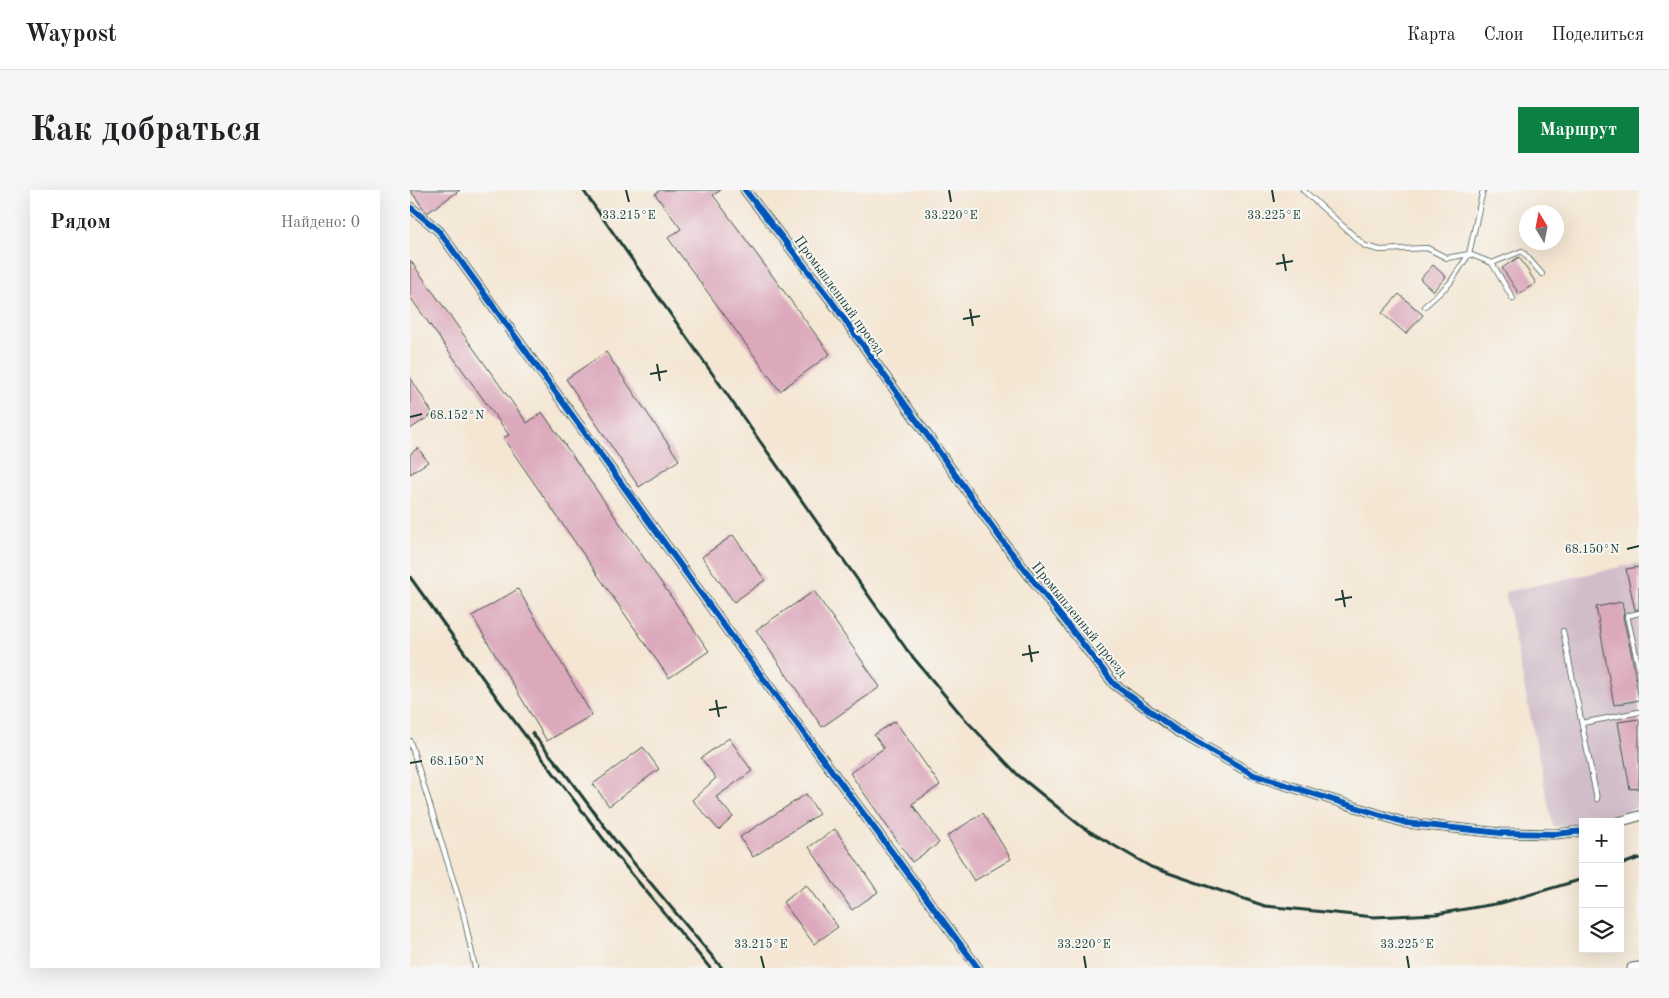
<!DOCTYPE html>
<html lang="ru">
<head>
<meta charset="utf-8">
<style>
	body { margin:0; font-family:"Old Standard TT",serif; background:#f6f6f6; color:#202124 }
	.controls { position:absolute; right:15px; bottom:15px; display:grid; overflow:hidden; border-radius:0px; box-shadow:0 5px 20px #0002 }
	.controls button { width:45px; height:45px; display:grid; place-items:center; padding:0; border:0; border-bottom:1px solid #e0e0e0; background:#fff; color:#202124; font:25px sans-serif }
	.compass { position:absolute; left:1109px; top:15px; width:45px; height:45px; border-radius:50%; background:#fff; box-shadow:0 5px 20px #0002; rotate:350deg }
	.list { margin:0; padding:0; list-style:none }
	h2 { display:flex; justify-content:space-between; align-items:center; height:65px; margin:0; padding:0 20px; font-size:21px }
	h2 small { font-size:16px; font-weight:400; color:#757577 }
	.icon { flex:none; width:28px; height:28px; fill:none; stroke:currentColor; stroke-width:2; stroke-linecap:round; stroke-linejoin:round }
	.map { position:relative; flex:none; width:1229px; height:778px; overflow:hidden; border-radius:0px }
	header { display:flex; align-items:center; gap:30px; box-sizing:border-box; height:70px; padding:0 25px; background:#fff; border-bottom:1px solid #e0e0e0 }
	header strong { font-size:24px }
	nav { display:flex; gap:28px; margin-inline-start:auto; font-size:18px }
	.intro { display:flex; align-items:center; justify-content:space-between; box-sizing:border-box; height:120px; padding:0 30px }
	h1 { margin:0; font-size:35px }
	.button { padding:12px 22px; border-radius:0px; background:#0b8043; color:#fff; font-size:18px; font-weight:700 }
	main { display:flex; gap:30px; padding:0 30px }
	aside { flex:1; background:#fff; border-radius:0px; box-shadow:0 5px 20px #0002 }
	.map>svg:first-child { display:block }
	.industrial { fill:#d1bdc9 }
	.building { fill:#dca9bc }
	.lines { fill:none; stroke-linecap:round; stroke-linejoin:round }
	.lane-casing { stroke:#3f564c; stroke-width:6 }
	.street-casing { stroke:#3f564c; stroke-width:11 }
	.lane { stroke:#fff; stroke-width:4.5 }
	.street { stroke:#fff; stroke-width:9 }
	.rail { stroke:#1f3d34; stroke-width:3 }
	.cycleway-casing { stroke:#f6f6f2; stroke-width:9 }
	.cycleway { stroke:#0057b8; stroke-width:6 }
	.ticks { fill:none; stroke:#1f3d34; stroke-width:2 }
	.labels { text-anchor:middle; stroke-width:4; stroke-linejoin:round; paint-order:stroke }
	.street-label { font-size:14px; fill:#1f3d34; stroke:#f6f6f2 }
	.ticks-label { font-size:12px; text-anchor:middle; fill:#1f3d34; stroke:#f6f6f2; stroke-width:4; stroke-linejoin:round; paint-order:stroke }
</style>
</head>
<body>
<header>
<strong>Waypost</strong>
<nav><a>Карта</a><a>Слои</a><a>Поделиться</a></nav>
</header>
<div class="intro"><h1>Как добраться</h1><a class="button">Маршрут</a></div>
<main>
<aside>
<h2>Рядом<small>Найдено: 0</small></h2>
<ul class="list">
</ul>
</aside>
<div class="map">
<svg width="1229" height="778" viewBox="0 0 1229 778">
	<rect width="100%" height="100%" fill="#f6f6f2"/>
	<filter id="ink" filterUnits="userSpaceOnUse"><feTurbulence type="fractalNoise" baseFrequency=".02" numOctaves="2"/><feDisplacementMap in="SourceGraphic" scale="10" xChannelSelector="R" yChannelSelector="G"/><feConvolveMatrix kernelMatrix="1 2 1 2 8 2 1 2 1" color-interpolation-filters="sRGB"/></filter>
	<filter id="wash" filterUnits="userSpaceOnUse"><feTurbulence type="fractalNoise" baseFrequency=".0096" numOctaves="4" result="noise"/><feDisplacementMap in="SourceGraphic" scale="20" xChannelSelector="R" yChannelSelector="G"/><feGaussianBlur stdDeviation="1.12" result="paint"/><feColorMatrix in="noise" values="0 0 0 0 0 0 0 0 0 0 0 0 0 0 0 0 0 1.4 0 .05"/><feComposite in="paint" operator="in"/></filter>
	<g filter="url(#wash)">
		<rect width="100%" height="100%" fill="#f4e6d3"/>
		<path class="industrial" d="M1229 373V616L1185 632H1173V634L1143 637 1095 402Z"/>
		<g id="blocks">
			<path class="building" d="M0 0H50L17 23Z
				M250 0H311L303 5 420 164 370 201 258 48 271 39 245 4Z
				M1109 67 1126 93 1109 104 1092 78Z
				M0 70 117 233 132 222 299 461 259 488 93 248 99 245 0 107Z
				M1023 75 1036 87 1023 101 1010 89Z
				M989 104 1013 125 996 144 972 123Z
				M196 162 269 270 229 297 156 189Z
				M0 187 23 224 0 239Z
				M8 258 18 272 0 284V264Z
				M323 345 355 390 324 412 292 367Z
				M1229 377V419L1225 420 1216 379Z
				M108 399 182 525 137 551 62 426Z
				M404 401 470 497 412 537 346 440Z
				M1212 412 1214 423 1213 427 1222 466 1229 510 1204 515 1186 417Z
				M1229 529V598L1220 599 1208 532Z
				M485 531 530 595 502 614 529 653 502 672 440 583 474 558 464 545Z
				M319 548 342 581 306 607 323 627 309 640 282 610 306 588 291 568Z
				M233 557 249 579 199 616 183 594Z
				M396 604 409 624 343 667 330 647Z
				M573 623 601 669 564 691 537 646Z
				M425 639 468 702 442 720 399 657Z
				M396 695 428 737 404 754 373 712Z"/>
		</g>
	</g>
	<g filter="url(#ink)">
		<use href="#blocks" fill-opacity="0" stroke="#3f564c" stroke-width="1"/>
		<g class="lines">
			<g class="lane-casing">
				<path id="lane" d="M893 0 955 56 970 60 1017 58 1037 68 1059 64
					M1073 0 1059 64 1082 73 1103 109
					M1082 73 1112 61 1132 84
					M1015 116 1040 93 1059 64
					M1229 423 1217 426 1229 478
					M1153 441 1187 609
					M1172 533 1229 522
					M0 551 53 722 65 778"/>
			</g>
			<g class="street-casing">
				<path id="street" d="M335 0 420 109 594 353 704 494 767 541 844 585 996 633 1091 643 1145 644 1173 641
					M0 17 29 41 318 441 568 778
					M1208 632 1229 626
					M1222 778 1229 777"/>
			</g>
			<use href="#lane" class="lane"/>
			<use href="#street" class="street"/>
			<path class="rail" d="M173 0 497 460 553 527 608 585 672 637 741 677 855 716 964 727 1026 724 1091 713 1173 689
				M0 387 90 512 201 659 300 778
				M122 543 154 582 207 653 312 778
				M1210 675 1229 668"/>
			<g class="cycleway-casing">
				<path id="cycleway" d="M335 0 420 109 594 353 704 494 767 541 844 585 996 633 1091 643 1145 644 1173 641
					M0 17 29 41 318 441 568 778"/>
			</g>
			<use href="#cycleway" class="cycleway"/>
		</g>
	</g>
	<path class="ticks" d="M216 0 219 12M539 0 541 12M862 0 864 12M873 64 876 81M866 74 883 71M560 119 563 136M553 129 570 126M247 174 250 191M240 184 257 181M0 227 12 224M1217 359 1229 356M932 400 935 417M925 410 942 407M619 455 622 472M612 465 629 462M306 510 309 527M299 520 317 517M0 573 12 571M351 766 354 778M674 766 676 778M997 766 999 778"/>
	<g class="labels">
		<g class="street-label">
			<text transform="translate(430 105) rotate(54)" y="5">Промышленный проезд</text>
			<text transform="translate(670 429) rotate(51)" y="5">Промышленный проезд</text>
		</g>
	</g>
	<g class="ticks-label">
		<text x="219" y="29">33.215°E</text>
		<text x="541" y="29">33.220°E</text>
		<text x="864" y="29">33.225°E</text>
		<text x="47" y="229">68.152°N</text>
		<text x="1182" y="363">68.150°N</text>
		<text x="47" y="575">68.150°N</text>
		<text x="351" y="758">33.215°E</text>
		<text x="674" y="758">33.220°E</text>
		<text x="997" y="758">33.225°E</text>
	</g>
</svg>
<div class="controls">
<button>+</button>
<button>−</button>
<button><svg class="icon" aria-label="layers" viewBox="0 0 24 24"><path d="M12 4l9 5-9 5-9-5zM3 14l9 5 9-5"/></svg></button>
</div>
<svg class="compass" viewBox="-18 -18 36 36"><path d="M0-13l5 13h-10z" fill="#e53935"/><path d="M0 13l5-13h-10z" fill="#757577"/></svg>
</div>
</main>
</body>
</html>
